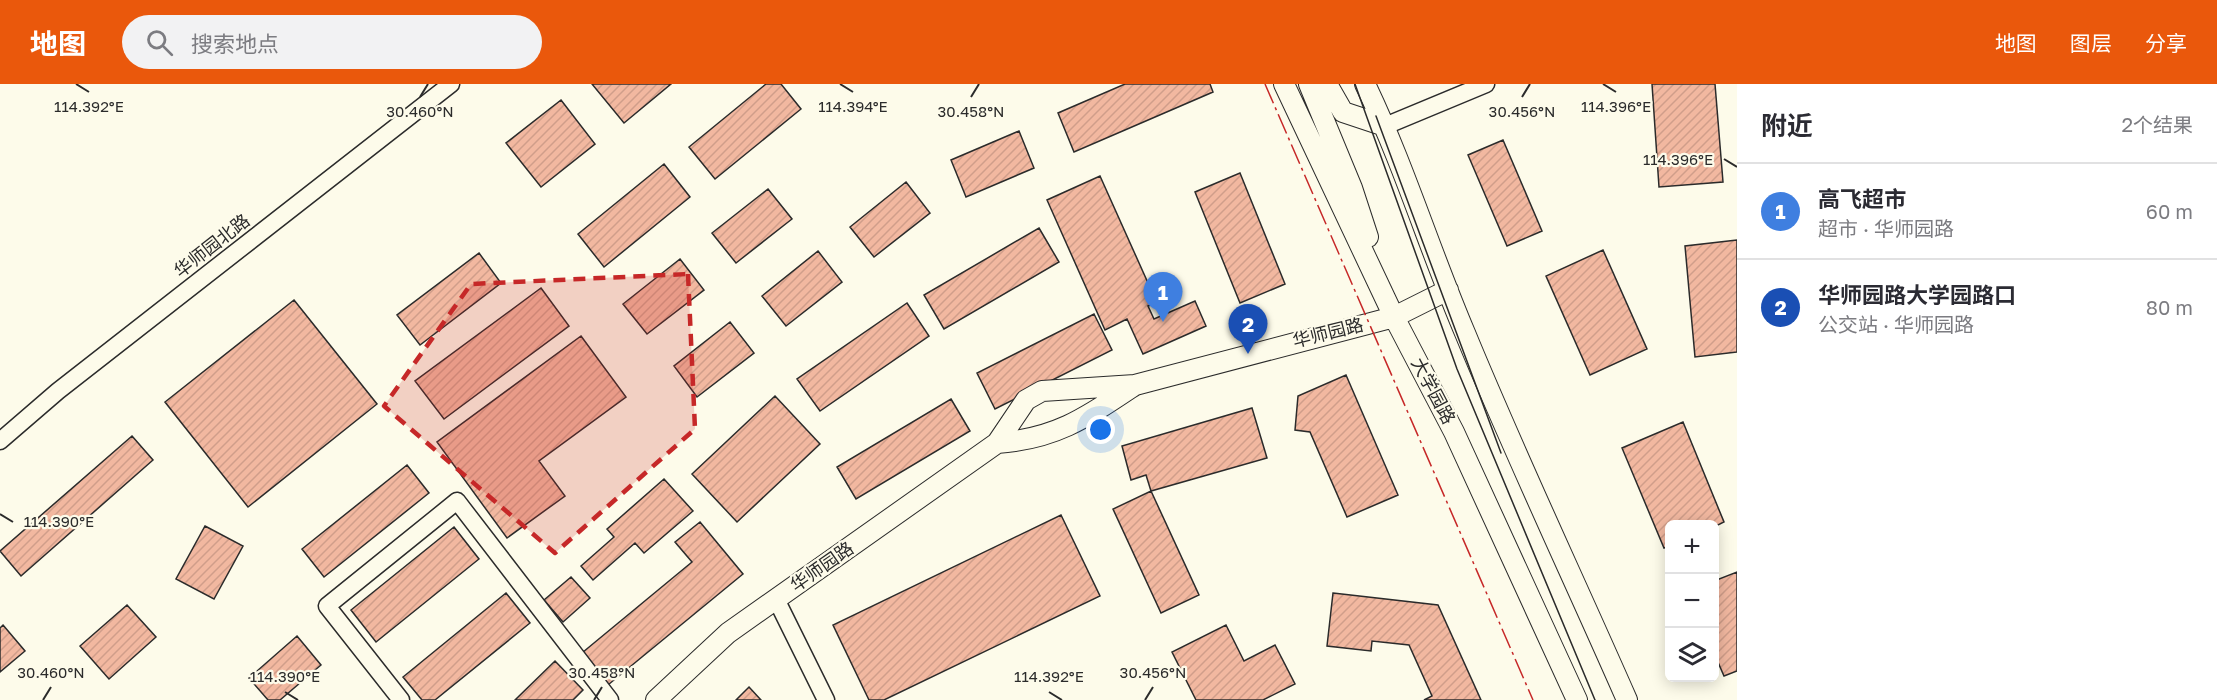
<!DOCTYPE html>
<html lang="zh">
<head>
<meta charset="utf-8">
<style>
	body { margin:0; font-family:"Golos Text","Noto Sans SC",sans-serif; background:#f2f2f3; color:#2b2b33 }
	.controls { position:absolute; right:18px; bottom:18px; display:grid; overflow:hidden; border-radius:9px; box-shadow:0 3px 15px #0003 }
	.controls button { width:54px; height:54px; display:grid; place-items:center; padding:0; border:0; border-bottom:2px solid #e1e1e2; background:#fff; color:#2b2b33; font:30px sans-serif }
	.you { position:absolute; left:1101px; top:346px; width:21px; height:21px; margin:-15px; border:4px solid #fff; border-radius:50%; background:#1a73e8; box-shadow:0 0 0 9px #1a73e833 }
	.badge { display:grid; place-items:center; width:39px; height:39px; border-radius:50%; background:#ea580c; color:#fff; font-size:20px; font-weight:700 }
	.pin { position:absolute; translate:-50% -50px; filter:drop-shadow(0 2px 3px #0008) }
	.pin::after { content:''; position:absolute; top:32px; width:21px; height:18px; background:inherit; clip-path:polygon(0 0,100% 0,50% 100%) }
	.list { margin:0; padding:0; list-style:none }
	h2 { display:flex; justify-content:space-between; align-items:center; height:78px; margin:0; padding:0 24px; font-size:26px }
	h2 small { font-size:20px; font-weight:400; color:#7c7c81 }
	.list li { display:grid; grid-template-columns:39px 1fr auto; gap:18px; align-items:center; box-sizing:border-box; height:96px; padding:0 24px; border-top:2px solid #e1e1e2 }
	.list b { display:block; font-size:22px; white-space:nowrap }
	.list p { margin:0; font-size:20px; white-space:nowrap; color:#7c7c81 }
	.list em { font-size:20px; font-style:normal; color:#7c7c81 }
	.icon { flex:none; width:33px; height:33px; fill:none; stroke:currentColor; stroke-width:2; stroke-linecap:round; stroke-linejoin:round }
	.map { position:relative; flex:none; width:1737px; height:616px; overflow:hidden }
	header { display:flex; align-items:center; gap:36px; box-sizing:border-box; height:84px; padding:0 30px; background:#ea580c; color:#fff }
	header strong { font-size:28px }
	nav { display:flex; gap:33px; margin-inline-start:auto; font-size:21px }
	.search { width:420px; height:54px; background:#f2f2f3; display:flex; align-items:center; gap:15px; box-sizing:border-box; padding:0 21px; border-radius:33px; color:#7c7c81; font-size:22px }
	main { display:flex }
	aside { flex:1; background:#fff }
	.map>svg:first-child { display:block }
	.building { fill:url(#building-hatch); stroke:#2b2b2b; stroke-width:1.5 }
	.lines { fill:none; stroke-linecap:round; stroke-linejoin:round }
	.minor-casing { stroke:#2b2b2b; stroke-width:19 }
	.major-casing { stroke:#2b2b2b; stroke-width:22 }
	.minor { stroke:#fdfbea; stroke-width:16 }
	.major { stroke:#fdfbea; stroke-width:20 }
	.tram { stroke:#2b2b2b; stroke-width:1.5 }
	.power { stroke:#c62828; stroke-width:1.5; stroke-dasharray:21 4.5 3 4.5; stroke-linecap:butt }
	.marked { fill:#c62828; fill-opacity:0.2; stroke:#c62828; stroke-width:4.5; stroke-dasharray:12 8; stroke-linejoin:round }
	.ticks { fill:none; stroke:#2b2b2b; stroke-width:2 }
	.labels { text-anchor:middle; stroke-width:4.5; stroke-linejoin:round; paint-order:stroke }
	.street-label { font-size:18px; fill:#2b2b2b; stroke:#fdfbea }
	.ticks-label { font-size:15px; text-anchor:middle; fill:#2b2b2b; stroke:#fdfbea; stroke-width:4.5; stroke-linejoin:round; paint-order:stroke }
</style>
</head>
<body>
<header>
<strong>地图</strong>
<div class="search"><svg class="icon" aria-label="search" viewBox="0 0 24 24"><circle cx="10" cy="10" r="6"/><path d="M15 15l6 6"/></svg>搜索地点</div>
<nav><a>地图</a><a>图层</a><a>分享</a></nav>
</header>
<main>
<div class="map">
<svg width="1737" height="616" viewBox="0 0 1737 616">
	<defs>
		<pattern id="building-hatch" width="6" height="6" patternUnits="userSpaceOnUse" patternTransform="scale(1.5)"><rect width="6" height="6" fill="#f2b8a0"/><path d="M-1 1l2-2M0 6l6-6M5 7l2-2" fill="none" stroke="#d09e8a"/></pattern>
	</defs>
	<rect width="100%" height="100%" fill="#fdfbea"/>
	<path class="building" d="M592 0H671L624 39Z
		M766 0H781L801 25 715 95 689 63Z
		M1125 0H1210L1213 8 1074 68 1058 29Z
		M1652 0H1715L1723 98 1659 103Z
		M561 16 595 60 541 103 506 59Z
		M1019 47 1034 84 966 113 951 76Z
		M1503 56 1542 147 1507 162 1468 71Z
		M664 80 690 113 604 183 578 150Z
		M1240 89 1285 200 1240 219 1195 108Z
		M1100 92 1157 219 1148 222 1154 235 1195 217 1206 242 1143 270 1127 235 1105 246 1047 116Z
		M906 98 930 129 874 173 850 143Z
		M768 105 792 135 736 179 712 149Z
		M1039 144 1059 178 944 245 924 211Z
		M1737 156V268L1695 273 1685 162Z
		M1603 166 1647 265 1590 291 1546 192Z
		M818 167 842 198 786 242 762 212Z
		M479 169 501 199 420 261 397 231Z
		M680 175 704 206 647 250 623 220Z
		M541 204 569 242 444 335 415 297Z
		M294 216 377 320 248 423 165 318Z
		M907 219 929 252 820 327 797 295Z
		M1094 230 1112 266 995 325 977 289Z
		M730 238 754 269 697 313 674 282Z
		M581 252 626 313 539 377 565 412 507 454 437 358Z
		M1346 291 1398 411 1347 433 1310 348 1295 346 1298 312Z
		M775 312 820 360 737 438 692 390Z
		M951 315 970 347 856 415 837 383Z
		M1252 324 1267 374 1151 407 1146 391 1131 396 1122 362Z
		M1683 338 1724 438 1714 443V440H1670V462L1664 464 1622 364Z
		M132 352 153 376 21 492 0 467Z
		M407 381 429 409 324 493 302 465Z
		M664 395 693 427 644 469 635 459 593 496 581 482 614 453 607 445Z
		M1151 407 1199 511 1161 529 1113 425Z
		M1061 431 1100 512 884 616H869L833 541Z
		M700 438 743 490 603 605 577 573 692 478 675 458Z
		M205 442 243 462 214 515 176 495Z
		M454 443 479 475 376 558 351 526Z
		M1737 488V587L1724 592 1714 569V497Z
		M571 493 590 514 563 538 544 516Z
		M506 509 530 539 435 616H422L403 593Z
		M1333 509 1438 521 1481 616H1424L1432 612 1409 561 1372 557 1371 567 1327 562Z
		M127 521 156 553 109 595 80 562Z
		M3 541 25 567 0 588V544Z
		M1226 541 1244 577 1275 561 1295 600 1263 616H1196L1172 568Z
		M297 552 321 581 280 616H268L249 594Z
		M555 577 583 606 573 616H515Z
		M749 603 761 616H736Z"/>
	<g class="lines">
		<g class="minor-casing">
			<path id="minor" d="M1385 42 1486 0
				M0 357 58 307 451 0
				M776 515 826 616
				M401 616 327 522 457 417 610 616"/>
		</g>
		<g class="major-casing">
			<path id="major" d="M1284 0 1394 233 1454 348 1577 616
				M1309 0 1352 104 1368 153
				M1327 0 1343 28 1385 42
				M1365 0C1404 81 1430 167 1465 249 1516 373 1573 493 1627 616
				M997 359C1056 355 1087 333 1135 301
				M656 616 728 549 997 359 1026 316 1042 307 1135 301 1394 233 1448 206"/>
		</g>
		<use href="#minor" class="minor"/>
		<use href="#major" class="major"/>
		<path class="tram" d="M1355 0 1457 285 1595 616
			M1376 32 1501 369"/>
		<path class="power" d="M1265 0 1533 616"/>
	</g>
	<path class="marked" d="M688 190 695 345 555 469 384 322 471 200Z"/>
	<path class="ticks" d="M76 0 89 8M840 0 853 8M1603 0 1616 8M420 13 428 0M971 13 979 0M1522 13 1530 0M1724 75 1737 83M0 430 13 438M285 608 298 616M1049 608 1062 616M43 616 51 603M594 616 602 603M1145 616 1153 603"/>
	<g class="labels">
		<g class="street-label">
			<text transform="translate(212 162) rotate(-38)" y="6">华师园北路</text>
			<text transform="translate(1328 249) rotate(-14)" y="6">华师园路</text>
			<text transform="translate(1433 307) rotate(62)" y="6">大学园路</text>
			<text transform="translate(822 483) rotate(-35)" y="6">华师园路</text>
		</g>
	</g>
	<g class="ticks-label">
		<text x="89" y="28">114.392°E</text>
		<text x="853" y="28">114.394°E</text>
		<text x="1616" y="28">114.396°E</text>
		<text x="420" y="33">30.460°N</text>
		<text x="971" y="33">30.458°N</text>
		<text x="1522" y="33">30.456°N</text>
		<text x="1678" y="81">114.396°E</text>
		<text x="59" y="443">114.390°E</text>
		<text x="51" y="594">30.460°N</text>
		<text x="602" y="594">30.458°N</text>
		<text x="1153" y="594">30.456°N</text>
		<text x="285" y="598">114.390°E</text>
		<text x="1049" y="598">114.392°E</text>
	</g>
</svg>
<div class="controls">
<button>+</button>
<button>−</button>
<button><svg class="icon" aria-label="layers" viewBox="0 0 24 24"><path d="M12 4l9 5-9 5-9-5zM3 14l9 5 9-5"/></svg></button>
</div>
<div class="you"></div>
<div class="pin badge" style="left:1163px;top:238px;background:#3f7fe0">1</div>
<div class="pin badge" style="left:1248px;top:270px;background:#1a4fb4">2</div>
</div>
<aside>
<h2>附近<small>2个结果</small></h2>
<ul class="list">
<li><span class="badge" style="background:#3f7fe0">1</span><div><b>高飞超市</b><p>超市 · 华师园路</p></div><em>60 m</em></li>
<li><span class="badge" style="background:#1a4fb4">2</span><div><b>华师园路大学园路口</b><p>公交站 · 华师园路</p></div><em>80 m</em></li>
</ul>
</aside>
</main>
</body>
</html>
